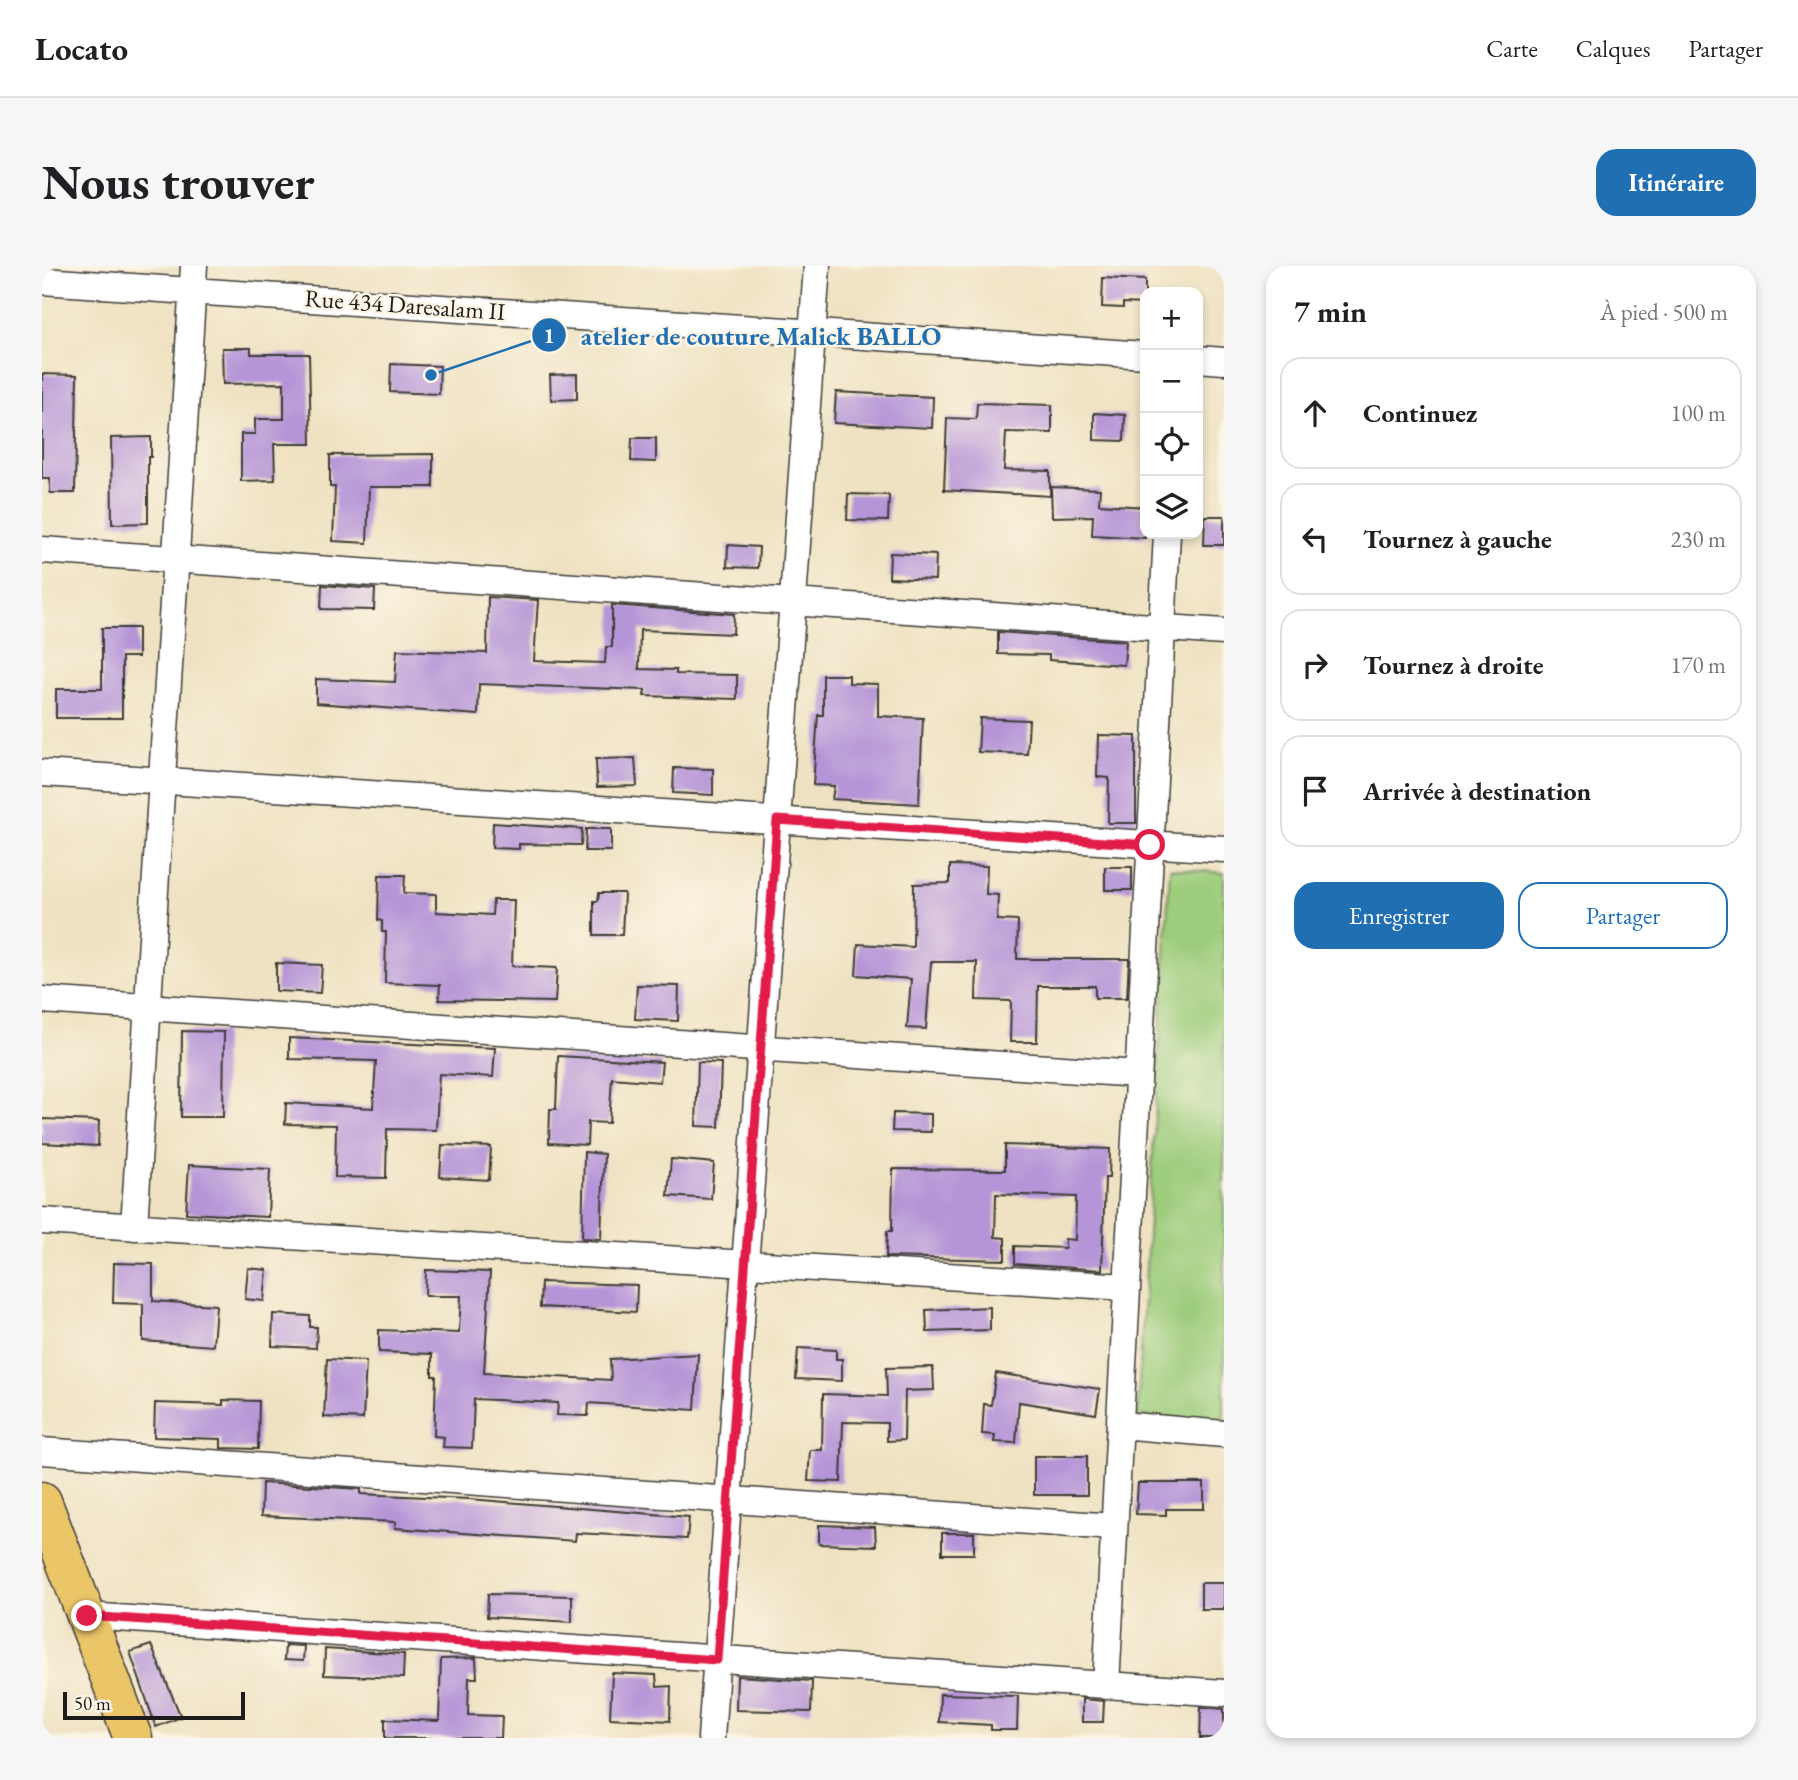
<!DOCTYPE html>
<html lang="fr">
<head>
<meta charset="utf-8">
<style>
	body { margin:0; font-family:"EB Garamond",serif; background:#f6f6f6; color:#202124 }
	.controls { position:absolute; right:21px; top:21px; display:grid; overflow:hidden; border-radius:14px; box-shadow:0 4px 10px #0003 }
	.controls button { width:63px; height:63px; display:grid; place-items:center; padding:0; border:0; border-bottom:2px solid #e0e0e0; background:#fff; color:#202124; font:35px sans-serif }
	.scale { position:absolute; left:21px; bottom:18px; width:182px; box-sizing:border-box; padding-left:7px; border:4px solid #1c1c1c; border-top:0; font-size:19px; line-height:24px; white-space:nowrap; color:#1c1c1c; -webkit-text-stroke:5px #fcf5e5; paint-order:stroke }
	.stop { position:absolute; width:21px; height:21px; margin:-16px; border:5px solid #e11d48; border-radius:50%; background:#fff }
	.stop.end { background:#e11d48; border-color:#fff; box-shadow:0 2px 7px #0008 }
	.list { margin:0; padding:0; list-style:none }
	h2 { display:flex; justify-content:space-between; align-items:center; height:91px; margin:0; padding:0 28px; font-size:30px }
	h2 small { font-size:23px; font-weight:400; color:#757577 }
	.list li { display:grid; grid-template-columns:46px 1fr auto; gap:21px; align-items:center; box-sizing:border-box; height:112px; margin:0 14px 14px; padding:0 14px; border:2px solid #e0e0e0; border-radius:21px }
	.list b { display:block; font-size:26px; white-space:nowrap }
	.list em { font-size:23px; font-style:normal; color:#757577 }
	.actions { display:flex; gap:14px; padding:21px 28px }
	.actions a { flex:1; padding:16px 0; border:2px solid #1f6fb2; border-radius:21px; text-align:center; font-size:24px; color:#1f6fb2 }
	.actions .main { background:#1f6fb2; color:#fff }
	.icon { flex:none; width:38px; height:38px; fill:none; stroke:currentColor; stroke-width:2; stroke-linecap:round; stroke-linejoin:round }
	.map { position:relative; flex:none; width:1182px; height:1472px; overflow:hidden; border-radius:21px }
	header { display:flex; align-items:center; gap:42px; box-sizing:border-box; height:98px; padding:0 35px; background:#fff; border-bottom:2px solid #e0e0e0 }
	header strong { font-size:33px }
	nav { display:flex; gap:38px; margin-inline-start:auto; font-size:24px }
	.intro { display:flex; align-items:center; justify-content:space-between; box-sizing:border-box; height:168px; padding:0 42px }
	h1 { margin:0; font-size:49px }
	.button { padding:18px 32px; border-radius:21px; background:#1f6fb2; color:#fff; font-size:24px; font-weight:700 }
	main { display:flex; gap:42px; padding:0 42px }
	aside { flex:1; background:#fff; border-radius:21px; box-shadow:0 4px 10px #0003 }
	.map>svg:first-child { display:block }
	.green { fill:#9ccc7b; stroke:#5c744c; stroke-width:2 }
	.building { fill:#b594d7 }
	.lines { fill:none; stroke-linecap:round; stroke-linejoin:round }
	.street-casing { stroke:#3c3a35; stroke-width:29 }
	.primary-casing { stroke:#3c3a35; stroke-width:41 }
	.street { stroke:#fff; stroke-width:26 }
	.primary { stroke:#ebc669; stroke-width:38 }
	.route { stroke:#e11d48; stroke-width:9 }
	.labels { text-anchor:middle; stroke-width:5; stroke-linejoin:round; paint-order:stroke }
	.street-label { font-size:24px; fill:#1c1c1c; stroke:#fcf5e5 }
	.leader { fill:none; stroke:#1f6fb2; stroke-width:2.5 }
	.callout-dot { fill:#1f6fb2; stroke:#fcf5e5; stroke-width:2.5 }
	.mark-label { font-size:21px; text-anchor:middle; font-weight:bold; fill:#fff }
	.callout-label { font-size:26px; text-anchor:middle; font-weight:bold; fill:#1f6fb2; stroke:#fcf5e5; stroke-width:5; stroke-linejoin:round; paint-order:stroke }
</style>
</head>
<body>
<header>
<strong>Locato</strong>
<nav><a>Carte</a><a>Calques</a><a>Partager</a></nav>
</header>
<div class="intro"><h1>Nous trouver</h1><a class="button">Itinéraire</a></div>
<main>
<div class="map">
<svg width="1182" height="1472" viewBox="0 0 1182 1472">
	<rect width="100%" height="100%" fill="#fcf5e5"/>
	<filter id="ink" filterUnits="userSpaceOnUse"><feTurbulence type="fractalNoise" baseFrequency=".0143" numOctaves="2"/><feDisplacementMap in="SourceGraphic" scale="14" xChannelSelector="R" yChannelSelector="G"/><feConvolveMatrix kernelMatrix="1 2 1 2 8 2 1 2 1" color-interpolation-filters="sRGB"/></filter>
	<filter id="wash" filterUnits="userSpaceOnUse"><feTurbulence type="fractalNoise" baseFrequency=".00686" numOctaves="4" result="noise"/><feDisplacementMap in="SourceGraphic" scale="28" xChannelSelector="R" yChannelSelector="G"/><feGaussianBlur stdDeviation="1.57" result="paint"/><feColorMatrix in="noise" values="0 0 0 0 0 0 0 0 0 0 0 0 0 0 0 0 0 1.4 0 .05"/><feComposite in="paint" operator="in"/></filter>
	<g filter="url(#wash)">
		<rect width="100%" height="100%" fill="#efe2c2"/>
		<path class="green" d="M1128 602 1182 607V1157L1095 1150Z"/>
		<g id="blocks">
			<path class="building" d="M1061 12 1103 14V38L1081 37V42L1060 41Z
				M180 82H209V88H267L269 178H232L233 214 199 215V168H213V153H242V117L181 118Z
				M349 98 398 100 397 128 348 126Z
				M0 108 35 109 33 227H8V212H0Z
				M535 108V133L509 134 508 109Z
				M794 126 891 131 890 162 792 157Z
				M935 137 1010 139V167L964 166 962 204 1008 205V230L902 224 905 152 934 153Z
				M1052 147 1083 149 1082 175 1052 174Z
				M109 171V191H106V257L70 258 69 172Z
				M590 172H614V196L589 195Z
				M391 188V221H327L325 277 291 275 293 221H288V189Z
				M1009 221 1058 223 1057 238 1103 241V272L1050 269 1051 250 1010 251Z
				M806 228 847 229 846 255 805 254Z
				M1163 250H1182V279H1162Z
				M686 279 717 281 716 302 685 301Z
				M848 287 894 289 893 314 847 312Z
				M280 319 333 323 332 344 279 343Z
				M446 331 496 334 492 395 563 397 564 381H570V339L692 348 691 368 598 364 597 403 634 404V408L695 409V433L602 430 603 424 437 418 436 449 274 437V413L353 416 355 384 445 387Z
				M60 362H96V391H80V452H14V423H60Z
				M956 366 1084 375 1082 399 1007 394V389L956 388Z
				M781 409H807V417L836 418V450L881 452 877 538 790 533 792 520 771 519 776 449H781Z
				M938 452 987 454 985 488 936 486Z
				M1056 469 1094 470V557H1066L1067 512 1055 511Z
				M593 492 595 520 555 521 554 493Z
				M632 502 671 503V529L631 527Z
				M451 557 540 563 539 579 477 578V583L450 582Z
				M544 563H569V585H543Z
				M908 599 945 600 944 628 956 629 955 654 976 655 975 693H1087L1085 732H1053V720H996L995 776H968L969 735 934 734 935 696H889L884 763 865 762 869 713 814 709 816 678 871 681 872 618 908 617Z
				M1063 601H1090V624H1063Z
				M337 609H363L362 627 394 628V646L450 649 451 634H472L470 700 515 702 513 736 397 734 398 719 343 717 344 666H340V655L336 654Z
				M557 627H582L580 669H552V635H556Z
				M234 697 280 699 278 727 234 725Z
				M595 719 637 720 636 755 593 753Z
				M140 765 182 766 181 851H139Z
				M247 772 453 782 451 811 397 808 394 864 345 863 344 912 293 911 294 859 243 858 244 837 331 842 334 795 247 793Z
				M516 790 620 796 618 816 570 812 567 857 546 856 545 879 507 877 508 843H514Z
				M656 796 679 797 677 861 654 860Z
				M851 847 889 848V866L850 865Z
				M0 853 57 855 56 880 0 877Z
				M400 879 449 881 447 914 398 911Z
				M963 879 1068 883 1067 912H1063L1060 1004 973 998V980L1023 982V973L1033 974 1034 931 954 928 953 971 963 972V994L844 991 845 965H850L851 903 963 904Z
				M542 886 562 888 559 973 540 972Z
				M629 893 672 897 669 933 626 930Z
				M147 899 228 903 226 951 144 947Z
				M72 997 111 998V1035L174 1039 171 1080 101 1075V1038L71 1037Z
				M206 1002 225 1004 222 1035 203 1033Z
				M384 1004 448 1006 442 1107 569 1114 568 1093 656 1088 653 1144 547 1137 546 1150 515 1149 516 1137 432 1133 430 1182 401 1181 402 1171 392 1170 394 1110H390V1088L337 1086V1064L417 1067 419 1030H383Z
				M499 1016 595 1019 594 1046 498 1041Z
				M948 1041V1064L885 1066 884 1044Z
				M231 1048 268 1050V1061H275L274 1082 230 1080Z
				M756 1082 794 1084V1093H800V1115L754 1113Z
				M285 1093 324 1095 321 1153 282 1151Z
				M891 1101 892 1124 863 1125 862 1174 845 1175V1157L801 1156 799 1216 766 1215 768 1184H780L781 1128 845 1130 844 1102Z
				M954 1107 1058 1123 1054 1148 977 1136 974 1177 952 1176 953 1169 940 1168 942 1138 949 1139Z
				M181 1134 217 1135 216 1183 179 1182V1173L112 1171 113 1137 181 1139Z
				M992 1190H1045V1229H992Z
				M220 1217 319 1223V1228L427 1233 647 1251 645 1273 534 1267 533 1275 353 1262 354 1256 219 1250Z
				M1096 1217H1162V1243H1124V1249L1094 1248Z
				M777 1259 833 1261 834 1280 777 1278Z
				M900 1267H932V1288H900Z
				M1159 1317H1182V1343H1159Z
				M446 1328 530 1330V1356L445 1351Z
				M109 1379 139 1451 114 1461 88 1386Z
				M243 1379 262 1380 261 1395 242 1394Z
				M283 1383 362 1388 361 1412 282 1409Z
				M434 1392 435 1412H427L426 1449 460 1450 459 1472H343V1453L397 1455 399 1393Z
				M570 1407 614 1409 615 1421 629 1420 628 1455 568 1452Z
				M695 1410 770 1415 769 1446 694 1444Z
				M898 1428 976 1430 975 1464H949V1459L897 1456Z
				M1040 1433 1062 1435 1061 1456H1040Z
				M1159 1441 1182 1443V1472H1158Z"/>
		</g>
	</g>
	<g filter="url(#ink)">
		<use href="#blocks" fill-opacity="0" stroke="#3c3a35" stroke-width="2"/>
		<g class="lines">
			<g class="street-casing">
				<path id="street" d="M0 15 1103 89
					M1156 93 1182 95
					M0 284 1182 366
					M0 507 1182 583
					M0 734 1096 808
					M0 955 1085 1021
					M92 961 152 0
					M1078 1159 1182 1168
					M0 1185 1072 1261
					M45 1350 1182 1427
					M1064 1420 1125 268
					M669 1472 775 0"/>
			</g>
			<g class="primary-casing">
				<path id="primary" d="M0 1235 91 1472"/>
			</g>
			<use href="#street" class="street"/>
			<use href="#primary" class="primary"/>
		</g>
	</g>
	<g class="lines" filter="url(#ink)">
		<path class="route" d="M45 1350 675 1394 735 554 1108 579"/>
	</g>
	<g class="labels">
		<g class="street-label">
			<text transform="translate(363 39) rotate(4)" y="8">Rue 434 Daresalam II</text>
		</g>
	</g>
	<path class="leader" d="M389 109L507 69"/>
	<g class="callout-dot">
		<circle cx="389" cy="109" r="7"/>
		<circle cx="507" cy="69" r="18"/>
	</g>
	<g class="mark-label">
		<text x="507" y="77">1</text>
	</g>
	<g class="callout-label">
		<text x="719" y="79">atelier de couture Malick BALLO</text>
	</g>
</svg>
<div class="controls">
<button>+</button>
<button>−</button>
<button><svg class="icon" aria-label="locate" viewBox="0 0 24 24"><circle cx="12" cy="12" r="6"/><path d="M12 2v4M12 18v4M2 12h4M18 12h4"/></svg></button>
<button><svg class="icon" aria-label="layers" viewBox="0 0 24 24"><path d="M12 4l9 5-9 5-9-5zM3 14l9 5 9-5"/></svg></button>
</div>
<div class="scale">50 m</div>
<div class="stop" style="left:1108px;top:579px"></div>
<div class="stop end" style="left:45px;top:1350px"></div>
</div>
<aside>
<h2>7 min<small>À pied · 500 m</small></h2>
<ul class="list">
<li><svg class="icon" aria-label="ahead" viewBox="0 0 24 24"><path d="M12 20V5M6 11l6-6 6 6"/></svg><div><b>Continuez</b></div><em>100 m</em></li>
<li><svg class="icon" aria-label="left" viewBox="0 0 24 24"><path d="M17 20v-9H6M10 6l-5 5 5 5"/></svg><div><b>Tournez à gauche</b></div><em>230 m</em></li>
<li><svg class="icon" aria-label="right" viewBox="0 0 24 24"><path d="M7 20v-9h11M14 6l5 5-5 5"/></svg><div><b>Tournez à droite</b></div><em>170 m</em></li>
<li><svg class="icon" aria-label="arrive" viewBox="0 0 24 24"><path d="M6 21V4h12l-3 4 3 4H6"/></svg><div><b>Arrivée à destination</b></div></li>
</ul>
<div class="actions"><a class="main">Enregistrer</a><a>Partager</a></div>
</aside>
</main>
</body>
</html>
